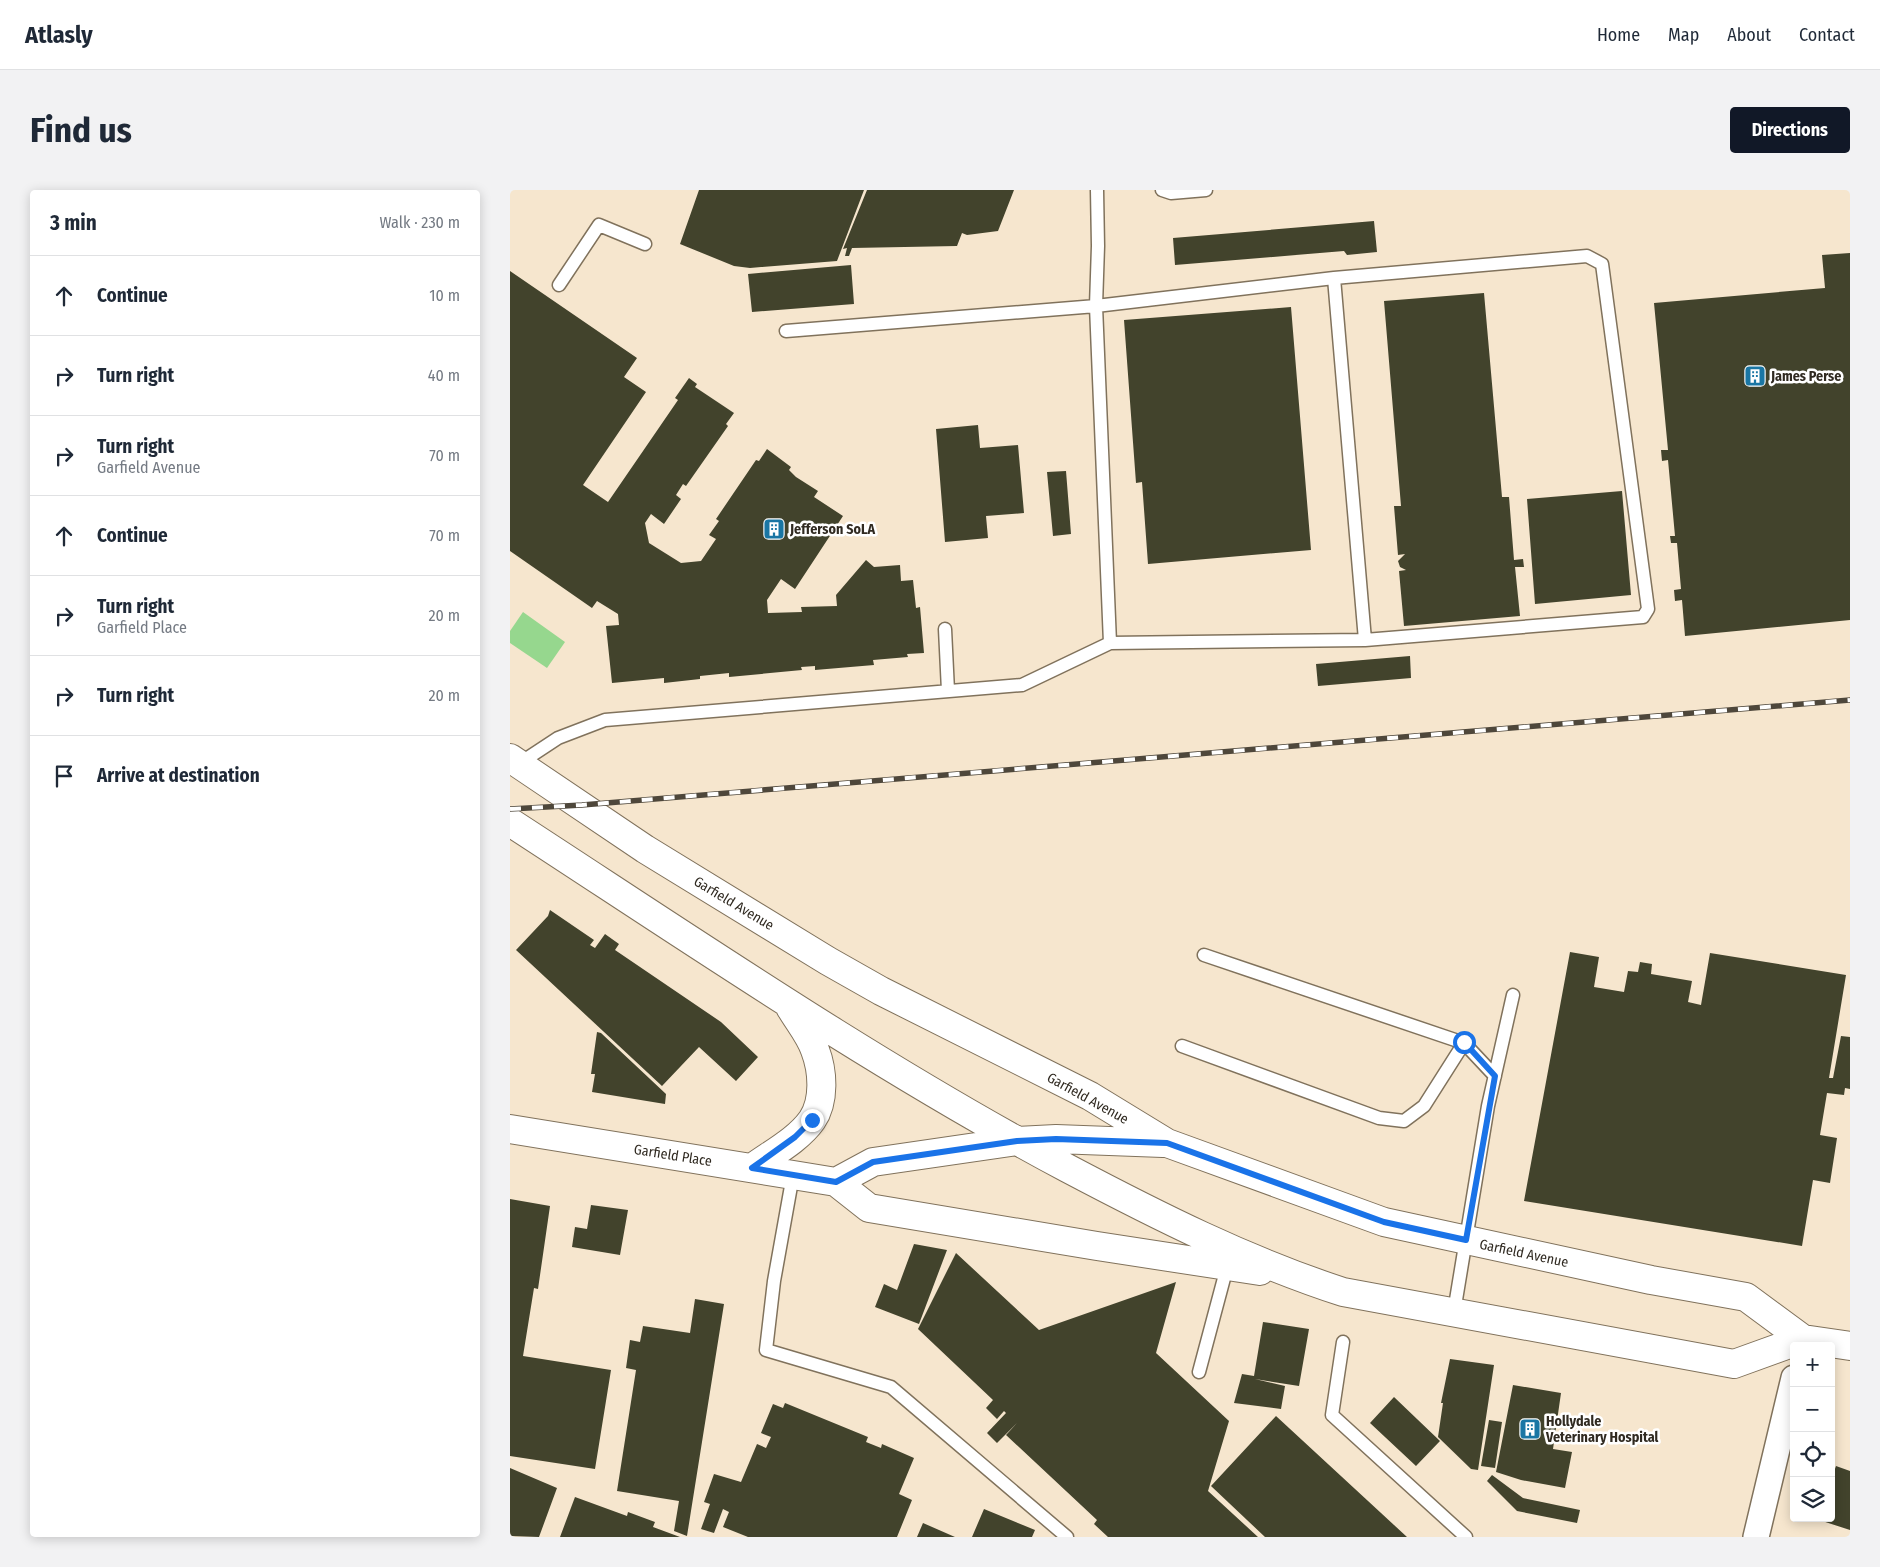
<!DOCTYPE html>
<html lang="en">
<head>
<meta charset="utf-8">
<style>
	body { margin:0; font-family:"Fira Sans Condensed",sans-serif; background:#f2f2f3; color:#1f2937 }
	.controls { position:absolute; right:15px; bottom:15px; display:grid; overflow:hidden; border-radius:5px; box-shadow:0 2px 12px #0003 }
	.controls button { width:45px; height:45px; display:grid; place-items:center; padding:0; border:0; border-bottom:1px solid #e0e1e3; background:#fff; color:#1f2937; font:25px sans-serif }
	.stop { position:absolute; width:15px; height:15px; margin:-11px; border:4px solid #1a73e8; border-radius:50%; background:#fff }
	.stop.end { background:#1a73e8; border-color:#fff; box-shadow:0 1px 5px #0008 }
	.list { margin:0; padding:0; list-style:none }
	h2 { display:flex; justify-content:space-between; align-items:center; height:65px; margin:0; padding:0 20px; font-size:21px }
	h2 small { font-size:16px; font-weight:400; color:#747a83 }
	.list li { display:grid; grid-template-columns:32px 1fr auto; gap:15px; align-items:center; box-sizing:border-box; height:80px; padding:0 20px; border-top:1px solid #e0e1e3 }
	.list b { display:block; font-size:19px; white-space:nowrap }
	.list p { margin:0; font-size:16px; white-space:nowrap; color:#747a83 }
	.list em { font-size:16px; font-style:normal; color:#747a83 }
	.icon { flex:none; width:28px; height:28px; fill:none; stroke:currentColor; stroke-width:2; stroke-linecap:round; stroke-linejoin:round }
	.map { position:relative; flex:none; width:1340px; height:1347px; overflow:hidden; border-radius:5px }
	header { display:flex; align-items:center; gap:30px; box-sizing:border-box; height:70px; padding:0 25px; background:#fff; border-bottom:1px solid #e0e1e3 }
	header strong { font-size:24px }
	nav { display:flex; gap:28px; margin-inline-start:auto; font-size:18px }
	.intro { display:flex; align-items:center; justify-content:space-between; box-sizing:border-box; height:120px; padding:0 30px }
	h1 { margin:0; font-size:35px }
	.button { padding:12px 22px; border-radius:5px; background:#111827; color:#fff; font-size:18px; font-weight:700 }
	main { display:flex; gap:30px; padding:0 30px }
	aside { flex:1; background:#fff; border-radius:5px; box-shadow:0 2px 12px #0003 }
	.map>svg:first-child { display:block }
	.water { fill:#96d78e }
	.building { fill:#42432c }
	.lines { fill:none; stroke-linecap:round; stroke-linejoin:round }
	.lane-casing { stroke:#80725c; stroke-width:15 }
	.street-casing { stroke:#80725c; stroke-width:28 }
	.secondary-casing { stroke:#80725c; stroke-width:30 }
	.lane { stroke:#fff; stroke-width:12 }
	.street { stroke:#fff; stroke-width:25 }
	.secondary { stroke:#fff; stroke-width:28 }
	.rail-casing { stroke:#4e473b; stroke-width:5.5 }
	.rail { stroke:#fff; stroke-width:4; stroke-dasharray:11; stroke-linecap:butt }
	.route { stroke:#1a73e8; stroke-width:6 }
	.labels { text-anchor:middle; stroke-width:5; stroke-linejoin:round; paint-order:stroke }
	.poi-label { font-size:14px; font-weight:bold; fill:#302a21; stroke:#fff; text-anchor:start }
	.street-label { font-size:14px; fill:#302a21; stroke:#fff }
</style>
</head>
<body>
<header>
<strong>Atlasly</strong>
<nav><a>Home</a><a>Map</a><a>About</a><a>Contact</a></nav>
</header>
<div class="intro"><h1>Find us</h1><a class="button">Directions</a></div>
<main>
<aside>
<h2>3 min<small>Walk · 230 m</small></h2>
<ul class="list">
<li><svg class="icon" aria-label="ahead" viewBox="0 0 24 24"><path d="M12 20V5M6 11l6-6 6 6"/></svg><div><b>Continue</b></div><em>10 m</em></li>
<li><svg class="icon" aria-label="right" viewBox="0 0 24 24"><path d="M7 20v-9h11M14 6l5 5-5 5"/></svg><div><b>Turn right</b></div><em>40 m</em></li>
<li><svg class="icon" aria-label="right" viewBox="0 0 24 24"><path d="M7 20v-9h11M14 6l5 5-5 5"/></svg><div><b>Turn right</b><p>Garfield Avenue</p></div><em>70 m</em></li>
<li><svg class="icon" aria-label="ahead" viewBox="0 0 24 24"><path d="M12 20V5M6 11l6-6 6 6"/></svg><div><b>Continue</b></div><em>70 m</em></li>
<li><svg class="icon" aria-label="right" viewBox="0 0 24 24"><path d="M7 20v-9h11M14 6l5 5-5 5"/></svg><div><b>Turn right</b><p>Garfield Place</p></div><em>20 m</em></li>
<li><svg class="icon" aria-label="right" viewBox="0 0 24 24"><path d="M7 20v-9h11M14 6l5 5-5 5"/></svg><div><b>Turn right</b></div><em>20 m</em></li>
<li><svg class="icon" aria-label="arrive" viewBox="0 0 24 24"><path d="M6 21V4h12l-3 4 3 4H6"/></svg><div><b>Arrive at destination</b></div></li>
</ul>
</aside>
<div class="map">
<svg width="1340" height="1347" viewBox="0 0 1340 1347">
	<rect width="100%" height="100%" fill="#f6e6ce"/>
	<path class="water" d="M13 422 55 452 37 478 0 453V441Z"/>
	<path class="building" d="M189 0H354L327 71 240 78 224 76 170 54Z
		M357 0H504L488 41 457 45 452 43 447 56 342 58 339 66H335L337 58 333 59Z
		M864 31 867 62 837 65 834 61 665 75 663 48Z
		M1340 63V430L1175 446 1172 410 1165 411 1164 400 1171 399 1167 353H1161L1160 346H1165L1158 270 1152 271 1151 260H1158L1144 113 1315 98 1312 65Z
		M341 75 344 114 242 122 238 84Z
		M0 81 127 168 114 187 136 202 73 295 98 312 168 210 165 208 179 188 187 194 185 197 224 223 216 234 218 236 176 296 173 294 166 305 171 309 154 334 141 324 135 333 139 353 171 373 191 371 206 349 199 345 209 331 206 329 246 270 249 271 257 259 281 277 279 280 286 287 308 301 304 307 333 326 285 399 271 389 257 410 258 423 292 422 291 417 327 416 326 405 356 370 364 377 390 375 391 391 403 390 406 418 410 417 414 463 397 464 398 467 363 470 364 475 305 480V476L291 477 292 480 219 487V483L190 486V489L154 493V488L102 493 96 436 109 435 108 424 87 411 82 418 0 361Z
		M974 103 992 307H999L1004 370 1013 369 1014 377H1005L1010 426 894 436 889 381 896 380 890 377 888 371 895 364 888 365 884 316H891L874 111Z
		M781 117 801 360 638 374 632 292 626 293 614 130Z
		M468 235 470 258 508 255 514 323 476 326 478 348 435 352 426 239Z
		M556 281 561 344 543 346 537 282Z
		M1112 301 1121 405 1025 414 1017 309Z
		M900 466 901 488 808 496 806 474Z
		M40 720 84 750 80 755 85 758 95 744 109 754 105 760 211 832 248 867 226 891 189 857 152 896 6 760 38 726Z
		M1060 762 1089 767 1084 797 1114 802 1118 781 1128 782 1130 772 1142 774 1141 784 1182 791 1178 812 1191 815 1200 763 1336 785 1319 888H1323L1331 846 1340 847V899L1335 898 1334 905 1317 903 1310 945 1327 948 1320 993 1303 990 1292 1056 1014 1011Z
		M87 842 91 843 156 904 155 914 82 902 85 884H81Z
		M0 1009 40 1016 28 1099 24 1098 13 1166 101 1180 85 1279 0 1266Z
		M81 1015 118 1020 110 1065 62 1057 65 1037 77 1039Z
		M404 1054 437 1060 409 1134 365 1117 374 1094 387 1100Z
		M446 1063 529 1140 666 1092 646 1163 719 1231 698 1301 748 1347H598L584 1334 587 1330 496 1245 507 1233 487 1253 477 1243 496 1223 494 1221 487 1229 476 1218 483 1210 408 1139Z
		M185 1109 214 1114 177 1346 164 1341 169 1311 107 1301 126 1180 116 1178 120 1150 130 1152 133 1136 180 1143Z
		M753 1132 799 1139 789 1196 745 1189 775 1196 771 1219 724 1213 732 1184 744 1186Z
		M940 1169 984 1175 968 1280 961 1279 928 1247 933 1213H931Z
		M1003 1195 1051 1203 1043 1259 1062 1262 1055 1298 1011 1290 986 1282Z
		M884 1207 930 1251 906 1276 860 1233Z
		M275 1213 358 1247 356 1252 371 1258 372 1254 404 1268 389 1304 402 1310 387 1347H238L213 1337 219 1322 213 1319 204 1343 191 1339 200 1314 194 1312 204 1284 231 1292 247 1254 256 1258 261 1247 251 1243 263 1214 273 1218Z
		M766 1226 897 1347H755L701 1296Z
		M979 1230 992 1232 985 1278 971 1276Z
		M1326 1276 1340 1281V1340L1306 1329 1321 1328V1290Z
		M0 1278 47 1298 29 1347 0 1346Z
		M982 1285 1013 1308 1070 1320 1067 1333 1007 1321 977 1291Z
		M65 1307 117 1326 118 1322 145 1332 143 1337 170 1347H50Z
		M474 1319 525 1340 522 1347H462Z
		M413 1333 445 1347H407Z"/>
	<g class="lines">
		<g class="lane-casing">
			<path id="lane" d="M587 0 588 56 586 116 600 453
				M652 0 661 3 696 0
				M824 88 855 450
				M49 95 89 35 135 54
				M435 439 438 501
				M7 575 48 548 95 530 512 495 600 453 855 450 1133 427 1138 419 1092 74 1077 66 824 88 586 116 276 141
				M694 765 954 853 985 886
				M672 856 869 928 894 931 914 916 954 853
				M283 985 264 1091 256 1160 381 1197 557 1347
				M944 1122 978 916 1003 805
				M833 1152 822 1225 956 1347
				M689 1182 717 1077"/>
		</g>
		<g class="street-casing">
			<path id="street" d="M1246 1347 1284 1188"/>
		</g>
		<g class="secondary-casing">
			<path id="secondary" d="M0 568 135 659 318 771 371 801 580 906 657 953 874 1032 1141 1090 1236 1107 1293 1149 1340 1156
				M0 632C183 751 364 875 557 978 646 1025 737 1071 833 1102L1224 1174 1293 1149
				M0 939 326 992 359 1018 587 1056 750 1081
				M242 978C261 964 288 950 302 930 315 911 313 881 305 860 300 845 288 831 280 817
				M326 992 363 972 507 951 546 949 653 953"/>
		</g>
		<use href="#lane" class="lane"/>
		<use href="#street" class="street"/>
		<use href="#secondary" class="secondary"/>
		<g class="rail-casing">
			<path id="rail" d="M0 619 72 615 1340 510"/>
		</g>
		<use href="#rail" class="rail"/>
	</g>
	<g class="lines">
		<path class="route" d="M302 930 285 947 242 978 326 992 363 972 507 951 546 949 657 953 874 1032 956 1050 985 886 954 852"/>
	</g>
	<defs>
		<g id="building-square" transform="scale(1.125)"><rect x="-9" y="-9" width="18" height="18" rx="4" fill="#1a76a4" stroke="#fff"/><path d="M-4-6H4V6H1V3H-1V6H-4ZM-2.5-4.3h1.7v1.8h-1.7ZM.8-4.3h1.7v1.8H.8ZM-2.5-1h1.7V.8h-1.7ZM.8-1h1.7V.8H.8Z" fill="#fff"/></g>
	</defs>
	<g fill-rule="evenodd">
		<use href="#building-square" x="1245" y="186"/>
		<use href="#building-square" x="264" y="339"/>
		<use href="#building-square" x="1020" y="1239"/>
	</g>
	<g class="labels">
		<g class="poi-label">
			<text x="1261" y="191">James Perse</text>
			<text x="280" y="344">Jefferson SoLA</text>
			<text x="1036" y="1236">Hollydale<tspan x="1036" dy="16">Veterinary Hospital</tspan></text>
		</g>
		<g class="street-label">
			<text transform="translate(224 713) rotate(31)" y="5">Garfield Avenue</text>
			<text transform="translate(578 908) rotate(29)" y="5">Garfield Avenue</text>
			<text transform="translate(163 965) rotate(9)" y="5">Garfield Place</text>
			<text transform="translate(1014 1063) rotate(12)" y="5">Garfield Avenue</text>
		</g>
	</g>
</svg>
<div class="controls">
<button>+</button>
<button>−</button>
<button><svg class="icon" aria-label="locate" viewBox="0 0 24 24"><circle cx="12" cy="12" r="6"/><path d="M12 2v4M12 18v4M2 12h4M18 12h4"/></svg></button>
<button><svg class="icon" aria-label="layers" viewBox="0 0 24 24"><path d="M12 4l9 5-9 5-9-5zM3 14l9 5 9-5"/></svg></button>
</div>
<div class="stop" style="left:954px;top:852px"></div>
<div class="stop end" style="left:302px;top:930px"></div>
</div>
</main>
</body>
</html>
